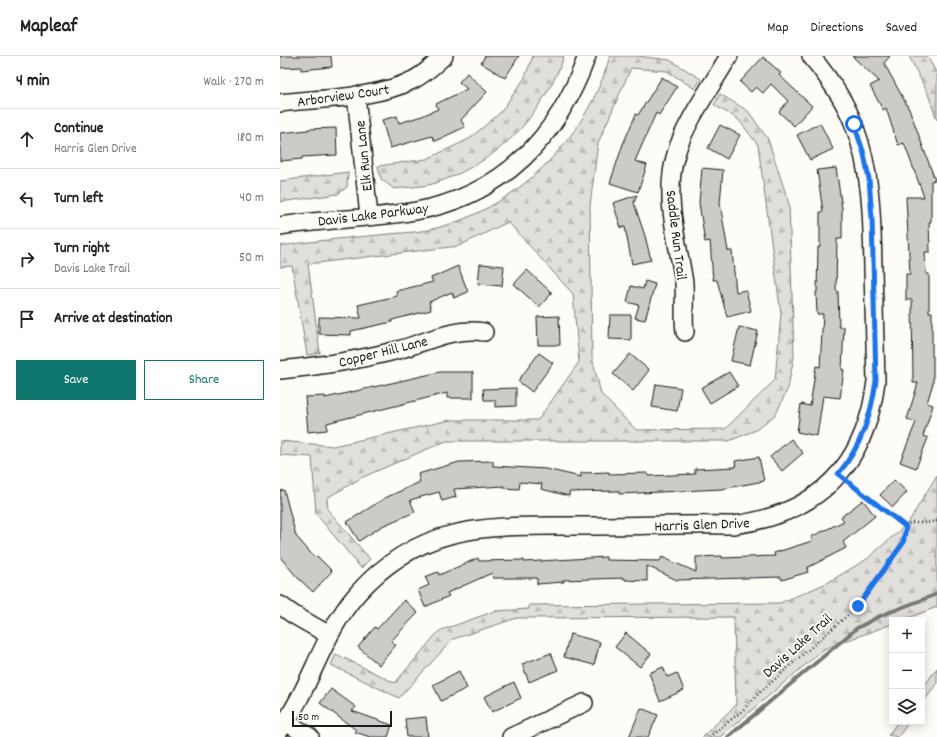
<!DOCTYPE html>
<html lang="en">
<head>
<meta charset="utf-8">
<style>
	body { margin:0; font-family:Dekko,sans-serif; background:#f2f2f2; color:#222 }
	.controls { position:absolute; right:12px; bottom:12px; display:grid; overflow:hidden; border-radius:0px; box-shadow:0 2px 10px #0003 }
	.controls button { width:36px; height:36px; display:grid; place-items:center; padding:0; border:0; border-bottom:1px solid #e0e0e0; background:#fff; color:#222; font:20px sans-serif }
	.scale { position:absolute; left:12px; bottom:10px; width:100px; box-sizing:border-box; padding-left:4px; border:2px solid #1c1c1c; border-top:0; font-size:11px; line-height:14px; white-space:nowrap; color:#1c1c1c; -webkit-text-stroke:3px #fdfcf7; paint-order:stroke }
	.stop { position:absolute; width:12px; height:12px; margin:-9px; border:3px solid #1a73e8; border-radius:50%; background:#fff }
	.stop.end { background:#1a73e8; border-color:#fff; box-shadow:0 1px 4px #0008 }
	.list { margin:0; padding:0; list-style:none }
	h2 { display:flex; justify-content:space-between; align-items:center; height:52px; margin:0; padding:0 16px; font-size:17px }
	h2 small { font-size:13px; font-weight:400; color:#767676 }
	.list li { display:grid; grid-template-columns:26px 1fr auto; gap:12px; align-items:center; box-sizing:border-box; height:60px; padding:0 16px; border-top:1px solid #e0e0e0 }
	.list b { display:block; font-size:15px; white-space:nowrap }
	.list p { margin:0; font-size:13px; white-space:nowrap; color:#767676 }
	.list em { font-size:13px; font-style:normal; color:#767676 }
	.actions { display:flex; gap:8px; padding:12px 16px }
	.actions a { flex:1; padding:9px 0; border:1px solid #0f766e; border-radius:0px; text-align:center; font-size:14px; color:#0f766e }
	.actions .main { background:#0f766e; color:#fff }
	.icon { flex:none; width:22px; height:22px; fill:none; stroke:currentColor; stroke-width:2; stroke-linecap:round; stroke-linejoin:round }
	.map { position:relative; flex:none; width:657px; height:681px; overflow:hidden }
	header { display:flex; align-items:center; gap:24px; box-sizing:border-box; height:56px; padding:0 20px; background:#fff; border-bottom:1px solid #e0e0e0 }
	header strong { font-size:19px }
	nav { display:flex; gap:22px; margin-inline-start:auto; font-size:14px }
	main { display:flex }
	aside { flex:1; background:#fff }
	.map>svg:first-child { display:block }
	.forest { fill:url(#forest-firs); stroke:#7e7e7c }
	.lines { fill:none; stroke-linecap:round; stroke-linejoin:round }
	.stream { stroke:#797876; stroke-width:4 }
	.building { fill:#cccbc8; stroke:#1c1c1c }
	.minor-casing { stroke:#1c1c1c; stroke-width:20 }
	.path { stroke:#1c1c1c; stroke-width:2.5; stroke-dasharray:1 3; stroke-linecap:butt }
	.minor { stroke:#fdfcf7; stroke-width:17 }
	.route { stroke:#1a73e8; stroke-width:5 }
	.labels { text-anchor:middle; stroke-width:3.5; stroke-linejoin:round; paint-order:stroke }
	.street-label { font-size:15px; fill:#1c1c1c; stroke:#fdfcf7 }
</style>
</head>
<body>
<header>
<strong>Mapleaf</strong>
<nav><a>Map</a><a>Directions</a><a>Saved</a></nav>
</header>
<main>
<aside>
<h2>4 min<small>Walk · 270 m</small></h2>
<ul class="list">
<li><svg class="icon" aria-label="ahead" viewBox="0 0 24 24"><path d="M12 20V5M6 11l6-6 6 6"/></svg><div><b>Continue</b><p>Harris Glen Drive</p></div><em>180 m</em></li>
<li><svg class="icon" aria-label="left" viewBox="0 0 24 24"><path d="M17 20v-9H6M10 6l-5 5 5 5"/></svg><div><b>Turn left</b></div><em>40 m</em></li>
<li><svg class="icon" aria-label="right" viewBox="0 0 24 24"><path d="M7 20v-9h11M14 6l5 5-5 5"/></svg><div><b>Turn right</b><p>Davis Lake Trail</p></div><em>50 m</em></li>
<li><svg class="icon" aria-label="arrive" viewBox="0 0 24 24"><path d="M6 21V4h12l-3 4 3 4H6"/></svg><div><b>Arrive at destination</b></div></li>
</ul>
<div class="actions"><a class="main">Save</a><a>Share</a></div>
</aside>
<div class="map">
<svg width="657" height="681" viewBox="0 0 657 681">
	<defs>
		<pattern id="forest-firs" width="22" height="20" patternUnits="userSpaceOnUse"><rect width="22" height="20" fill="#e0dfdb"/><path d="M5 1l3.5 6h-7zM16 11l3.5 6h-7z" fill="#c0bfbb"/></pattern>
	</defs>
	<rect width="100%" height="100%" fill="#fdfcf7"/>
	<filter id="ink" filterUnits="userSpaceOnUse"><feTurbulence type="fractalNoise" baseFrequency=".025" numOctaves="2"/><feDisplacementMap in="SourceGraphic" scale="8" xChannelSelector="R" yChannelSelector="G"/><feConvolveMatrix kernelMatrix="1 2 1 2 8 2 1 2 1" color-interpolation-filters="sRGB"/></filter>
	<g filter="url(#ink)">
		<path class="forest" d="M253 0H284C280 13 274 24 267 36 241 81 206 109 156 127 144 131 127 131 114 133L101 123 98 110 147 103 189 83 220 57 244 23Z
			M330 0H357L390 4 421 23 415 33 387 15 351 12 318 87 310 150 312 301 321 338 356 374 445 373 495 324 501 258 478 89 458 63 434 49 440 38 468 55 488 83 509 148 514 300 508 332 496 358 476 374 449 385H166L83 421 47 442 48 454 90 503 81 512 36 458 32 401 0 399V385L53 390 170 364H258L299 306 293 238 228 166 179 190 28 208 40 297 27 299 12 210 0 211V190C33 185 66 182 99 179 115 177 132 177 148 174 233 156 307 84 330 0Z
			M629 0H647L657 18V64L648 38Z
			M68 116 67 131 58 138 0 146V125Z
			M657 419V551L623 564H612V568L544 593 440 681H422L456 649 454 561 237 562 173 583 119 642 51 609 56 598 115 627 159 575 215 555 249 553V549L500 547 547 527 587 503 628 467Z
			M657 612V627L642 648V633Z
			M618 666H629L618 681 608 679Z"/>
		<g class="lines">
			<path class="stream" d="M448 681 577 572 600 560 657 538"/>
		</g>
		<path class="building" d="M0 0H51L52 11 21 14V11L0 12Z
			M205 0H239L225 22 201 7Z
			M572 0H610L604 7 630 55 655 124 651 125V166H649L650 196H645L646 218H649V256H652V300H653V327L647 347 653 349 643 380 648 382 636 412 620 406 636 366 627 363 638 327H633L632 244H626V218H630L626 141H644L624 87 618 89 606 52 603 54 590 30 599 25Z
			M483 1 501 17 499 19 532 50 514 70 499 56 508 45 491 28 483 37 476 31 471 36 460 26Z
			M187 17 207 36 181 64 185 71 155 85 152 80 110 92 102 64 117 60 119 67 142 60 158 53 156 48 187 33 179 26Z
			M382 21 397 31 379 59 376 57 355 105 367 109 358 136 330 127 343 88 356 58 358 59Z
			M540 67 553 93 530 104 517 79Z
			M440 69 460 79 447 103 428 92Z
			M56 72 57 99 22 101V103L0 105V77L28 74V73Z
			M422 112 443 114 440 147 448 195H452L456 236 466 234 471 255 447 261 437 224H433L430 185 425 186 419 147Z
			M556 112 562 152V183H557L556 235H558L559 271H564L562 314H564L560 342 543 340 537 380 517 376 521 348 530 350 536 310 540 311 543 258H537L536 236H537L538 191H540V156H543L537 114Z
			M357 139 354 147 365 180 371 204 352 208 345 171 341 172 333 147Z
			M200 208 224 210 222 230 198 228Z
			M178 210 188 236 174 242 172 236 149 246 151 254 112 264V266L71 275V279L39 278V261L81 262 78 249 117 240 116 235 153 226 151 222Z
			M247 214 272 237 259 251 234 228Z
			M365 225 375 228 365 264 355 262 359 249 347 246 351 230 363 233Z
			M330 259H351V284L329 283Z
			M279 260 280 289H258L257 261Z
			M459 271 478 275 470 309 451 305Z
			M259 297 273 307 252 336 238 325Z
			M350 298 369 314 353 335 333 318Z
			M160 316H193V342H167V337L47 367V374L28 376 25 341 45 340V342Z
			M449 316 458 330 430 347 421 332Z
			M376 328 401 332 397 355 372 351Z
			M236 332V350L215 351V344H204L203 333Z
			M511 383 523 397 502 415 490 401Z
			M479 401 484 425 442 433 339 438V435L289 436V440L261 433 262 428 240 426 239 433 224 432V430L174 433 176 441 162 445 159 436 130 444 135 456 102 470 79 485 67 466 105 442 140 426 138 418 179 406 213 405V410L266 413 301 421V417L329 416V418L367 417 368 420 415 418V413L456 411 455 405Z
			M614 424 627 436 613 451 600 439Z
			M4 434 16 480 35 502 37 500 52 515 33 536 17 521 0 501V435Z
			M583 444 595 460 563 486 566 492 527 512 528 516 502 524 501 521 397 524 367 510V525L345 524V522L283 524 284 526 257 528V522H213L212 517 167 537 169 540 145 551 138 534 149 529 145 521 158 516 159 519 198 502 199 505 244 504V506L326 501V504L380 505 382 501 416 516V501L442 500V502L495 500 494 497 532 485 531 481 564 465 561 461Z
			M124 544 138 557 111 585 116 589 99 609 78 591 95 571 97 573Z
			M346 577 371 598 360 611 335 591Z
			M290 578 320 586 314 609 284 601Z
			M271 597 278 614 249 626 242 608Z
			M383 611 387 621 397 617 404 634 380 645 369 617Z
			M179 615 187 632 161 645 153 629Z
			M234 626 241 642 212 656 204 641Z
			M51 633 76 651 72 655 112 669 108 681H90L75 676 76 674 40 647Z
			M361 652 378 659 368 681H349Z
			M146 661 148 681H127L125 663Z"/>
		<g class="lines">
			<g class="minor-casing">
				<path id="minor" d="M76 39 89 160
					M0 47C42 42 95 43 133 24 145 18 154 9 164 0
					M0 170C45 163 91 163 136 155 223 139 278 81 307 0
					M405 276C403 260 405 243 404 227 398 185 383 141 396 98 404 68 433 28 449 0
					M0 314C40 310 80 304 118 294 147 286 174 271 204 276
					M0 549 14 559 49 579
					M6 666 30 681
					M0 674C31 632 42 578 77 538 145 461 219 471 311 470 359 470 406 468 453 469 538 458 586 410 596 325 595 287 594 250 593 213 592 164 592 116 574 69 565 44 548 21 531 0
					M231 681 304 647"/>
			</g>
			<path class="path" d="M570 427 626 471
				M429 681 462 655 477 639 578 550 623 487 626 471 630 467H646L657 465"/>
			<use href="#minor" class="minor"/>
		</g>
	</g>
	<g class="lines" filter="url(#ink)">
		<path class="route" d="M574 68 584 98 589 123 592 162 596 325C591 360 581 391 558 418L626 471 623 487 578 550"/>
	</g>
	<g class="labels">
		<g class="street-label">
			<text transform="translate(63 39) rotate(-8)" y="5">Arborview Court</text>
			<text transform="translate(83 100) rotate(-96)" y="5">Elk Run Lane</text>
			<text transform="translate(93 158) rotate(-7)" y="5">Davis Lake Parkway</text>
			<text transform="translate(397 179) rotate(83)" y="5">Saddle Run Trail</text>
			<text transform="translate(103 295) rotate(-14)" y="5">Copper Hill Lane</text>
			<text transform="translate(422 468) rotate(-2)" y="5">Harris Glen Drive</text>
			<text transform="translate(517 589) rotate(-42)" y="5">Davis Lake Trail</text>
		</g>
	</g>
</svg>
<div class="controls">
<button>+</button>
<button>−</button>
<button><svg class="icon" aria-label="layers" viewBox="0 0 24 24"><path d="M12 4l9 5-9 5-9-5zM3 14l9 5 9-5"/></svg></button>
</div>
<div class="scale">50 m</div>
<div class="stop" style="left:574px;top:68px"></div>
<div class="stop end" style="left:578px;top:550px"></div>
</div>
</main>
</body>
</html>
